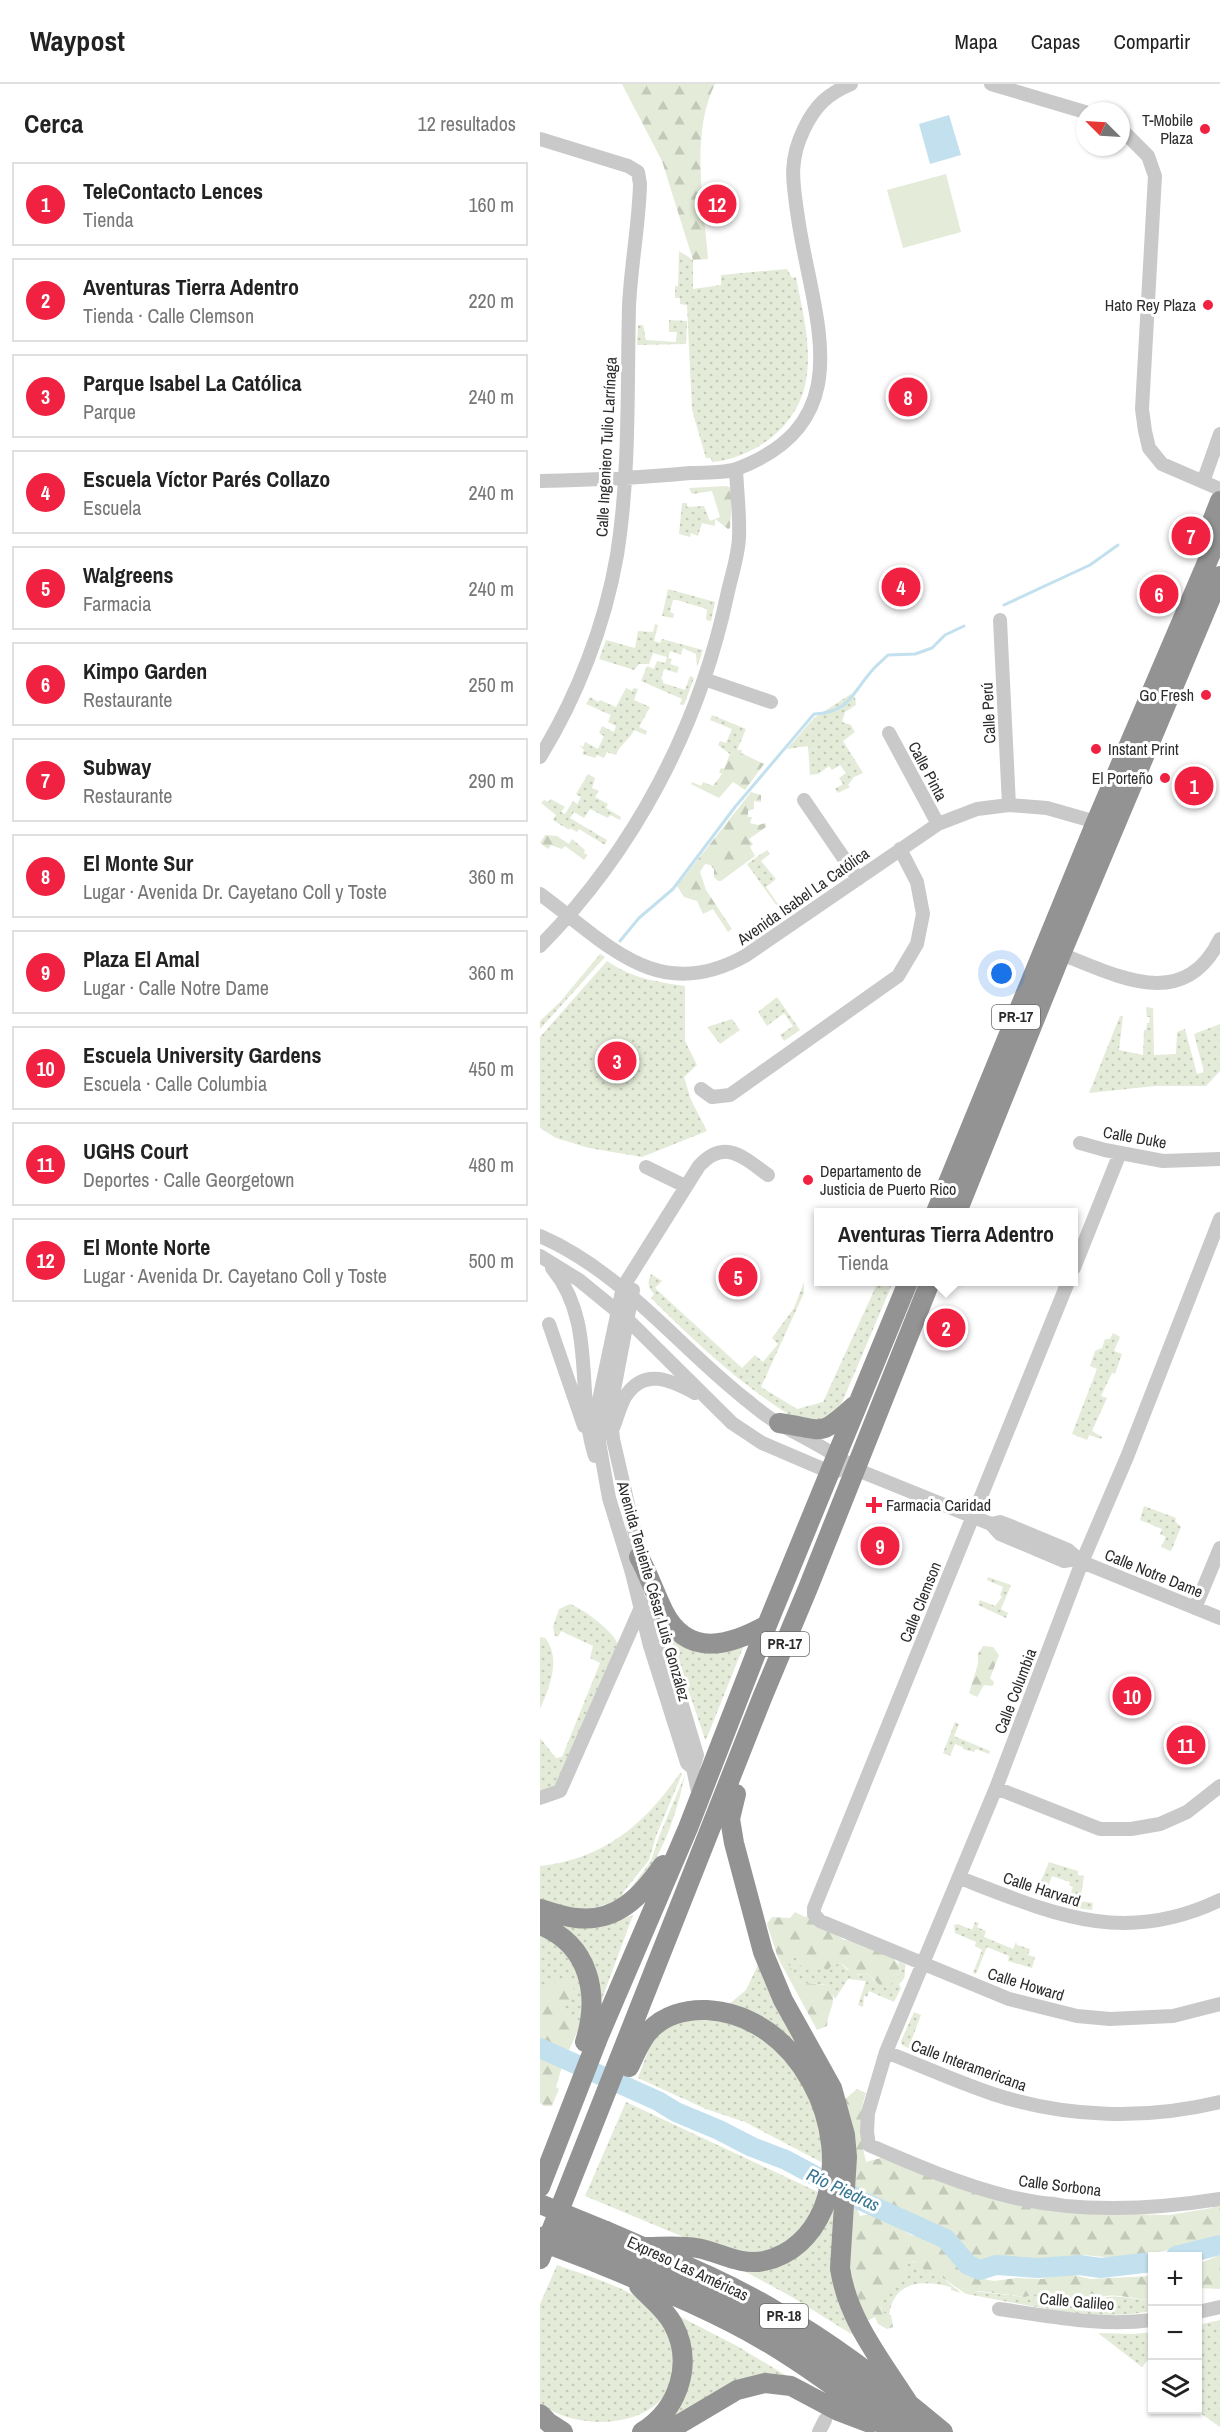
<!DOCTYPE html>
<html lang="es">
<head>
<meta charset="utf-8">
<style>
	body { margin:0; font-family:"Archivo Narrow",sans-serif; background:#f2f2f2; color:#222 }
	.controls { position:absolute; right:18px; bottom:18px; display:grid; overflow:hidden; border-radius:0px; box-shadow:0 2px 4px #0004 }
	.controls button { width:54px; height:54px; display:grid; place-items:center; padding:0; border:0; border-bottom:2px solid #e0e0e0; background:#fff; color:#222; font:30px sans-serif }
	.compass { position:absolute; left:536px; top:18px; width:54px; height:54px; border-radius:50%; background:#fff; box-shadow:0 2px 4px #0004; rotate:294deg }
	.you { position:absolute; left:462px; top:890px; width:21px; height:21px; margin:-15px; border:4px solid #fff; border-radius:50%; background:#1a73e8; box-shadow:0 0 0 9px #1a73e833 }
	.badge { display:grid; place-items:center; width:39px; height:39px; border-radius:50%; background:#f02141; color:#fff; font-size:20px; font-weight:700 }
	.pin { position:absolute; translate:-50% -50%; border:3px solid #fff; box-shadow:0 2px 6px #0006 }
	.popup { position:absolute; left:274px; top:1124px; width:264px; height:78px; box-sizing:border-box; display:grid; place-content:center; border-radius:0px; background:#fff; filter:drop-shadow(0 2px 4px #0005); font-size:20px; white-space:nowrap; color:#767676 }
	.popup b { font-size:22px; color:#222 }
	.popup::after { content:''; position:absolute; left:50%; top:100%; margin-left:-12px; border:12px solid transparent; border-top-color:#fff }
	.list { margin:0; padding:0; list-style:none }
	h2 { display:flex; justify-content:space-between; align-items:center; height:78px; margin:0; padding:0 24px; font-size:26px }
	h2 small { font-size:20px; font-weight:400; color:#767676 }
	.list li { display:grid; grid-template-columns:39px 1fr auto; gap:18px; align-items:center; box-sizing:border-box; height:84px; margin:0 12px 12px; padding:0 12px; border:2px solid #e0e0e0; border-radius:0px }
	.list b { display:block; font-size:22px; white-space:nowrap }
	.list p { margin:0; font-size:20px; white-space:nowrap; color:#767676 }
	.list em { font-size:20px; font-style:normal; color:#767676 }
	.icon { flex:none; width:33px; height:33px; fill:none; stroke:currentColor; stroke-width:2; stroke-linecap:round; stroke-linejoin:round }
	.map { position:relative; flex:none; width:680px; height:2348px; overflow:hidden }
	header { display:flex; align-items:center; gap:36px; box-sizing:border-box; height:84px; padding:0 30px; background:#fff; border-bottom:2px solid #e0e0e0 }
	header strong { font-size:28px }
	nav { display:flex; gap:33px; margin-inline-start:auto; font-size:21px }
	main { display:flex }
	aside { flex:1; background:#fff }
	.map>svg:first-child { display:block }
	.grass { fill:url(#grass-dots) }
	.forest { fill:url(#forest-firs) }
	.garden { fill:#e4ebd8 }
	.water { fill:#c2e0ed }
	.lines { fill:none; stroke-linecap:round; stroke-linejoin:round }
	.stream { stroke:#c2e0ed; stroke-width:3 }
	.river { stroke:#c2e0ed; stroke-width:20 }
	.minor { stroke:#c9c9c9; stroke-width:14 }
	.highway { stroke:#939393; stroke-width:20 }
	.highway-bridge { stroke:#939393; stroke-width:20 }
	.poi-dot { fill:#f02141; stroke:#fff; stroke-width:2 }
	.labels { text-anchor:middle; stroke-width:6; stroke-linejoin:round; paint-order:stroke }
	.shield { fill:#fff; stroke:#6b6b6b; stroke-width:1.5 }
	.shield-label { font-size:15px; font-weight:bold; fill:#2c2c2c }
	.poi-label { font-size:16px; fill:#2c2c2c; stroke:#fff; text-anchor:end }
	.street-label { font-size:16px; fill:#2c2c2c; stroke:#fff }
	.water-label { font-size:18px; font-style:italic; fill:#367692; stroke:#fff }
</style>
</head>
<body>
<header>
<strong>Waypost</strong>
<nav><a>Mapa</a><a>Capas</a><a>Compartir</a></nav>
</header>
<main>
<aside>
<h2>Cerca<small>12 resultados</small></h2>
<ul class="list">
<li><span class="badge">1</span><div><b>TeleContacto Lences</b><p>Tienda</p></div><em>160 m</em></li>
<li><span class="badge">2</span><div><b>Aventuras Tierra Adentro</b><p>Tienda · Calle Clemson</p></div><em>220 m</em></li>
<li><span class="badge">3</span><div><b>Parque Isabel La Católica</b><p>Parque</p></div><em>240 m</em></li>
<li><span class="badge">4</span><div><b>Escuela Víctor Parés Collazo</b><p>Escuela</p></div><em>240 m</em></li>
<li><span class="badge">5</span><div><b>Walgreens</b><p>Farmacia</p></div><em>240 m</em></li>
<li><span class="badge">6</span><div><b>Kimpo Garden</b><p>Restaurante</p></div><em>250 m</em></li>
<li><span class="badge">7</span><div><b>Subway</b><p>Restaurante</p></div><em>290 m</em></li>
<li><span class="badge">8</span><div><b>El Monte Sur</b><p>Lugar · Avenida Dr. Cayetano Coll y Toste</p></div><em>360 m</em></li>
<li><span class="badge">9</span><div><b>Plaza El Amal</b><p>Lugar · Calle Notre Dame</p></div><em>360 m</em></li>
<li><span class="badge">10</span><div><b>Escuela University Gardens</b><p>Escuela · Calle Columbia</p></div><em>450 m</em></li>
<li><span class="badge">11</span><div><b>UGHS Court</b><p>Deportes · Calle Georgetown</p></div><em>480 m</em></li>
<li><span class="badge">12</span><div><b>El Monte Norte</b><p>Lugar · Avenida Dr. Cayetano Coll y Toste</p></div><em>500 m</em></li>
</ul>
</aside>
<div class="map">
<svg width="680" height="2348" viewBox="0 0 680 2348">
	<defs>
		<pattern id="grass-dots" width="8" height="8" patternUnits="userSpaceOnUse" patternTransform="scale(1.5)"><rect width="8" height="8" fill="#e4ebd8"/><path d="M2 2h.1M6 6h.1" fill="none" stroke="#c4caba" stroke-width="1.8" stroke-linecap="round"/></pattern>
		<pattern id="forest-firs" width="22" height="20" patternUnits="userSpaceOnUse" patternTransform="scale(1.5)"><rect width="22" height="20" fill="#e4ebd8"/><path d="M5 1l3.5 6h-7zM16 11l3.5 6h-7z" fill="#c4caba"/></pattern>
	</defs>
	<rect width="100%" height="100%" fill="#fff"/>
	<path class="grass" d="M139 167 153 176V205L181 201V191L247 185 252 194 256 193C262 225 271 258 267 290 262 339 218 373 172 378L171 374H166L152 326 147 221 140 220V214H135V202H138Z
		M129 236 147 237 146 260 97 261 98 241H103L106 256 136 258 137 248H129Z
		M142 419H147V423L164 422 170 437 175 435V442L162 439 158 452 151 449 150 453 139 450Z
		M128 505 175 518 171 537 166 536 167 525 137 516H133L130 528 134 530 133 534 122 532Z
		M115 540 118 541 114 557 120 559 122 555 163 566 157 583 156 570 143 564 141 571 130 567 128 574 132 575 130 580 139 583 137 589 124 585 121 595 123 596V599L145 606 150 592 154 594 144 621 140 620 142 615 101 597 107 582 114 585 117 577 125 579 127 573 113 569 109 580H99L94 586 59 575 66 556 95 564 98 547 113 548Z
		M86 604 92 607 94 604 98 605 94 616 110 623 99 643 107 647 106 651 94 646C89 657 80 660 76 671L67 668 64 674 57 671 55 674 42 670 44 666 39 661 43 663 45 658 58 665 64 652 59 649 62 642 74 648 76 642 68 638 71 631 46 620 50 613 58 618 60 616 76 623Z
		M311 610 315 613 316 621 305 628 302 638 311 641 315 648 303 657 323 689 314 693 308 701 310 703 298 709 295 705 303 700 299 694 306 689 300 681 292 686 289 682 278 690 270 691 268 662 247 665 274 634Z
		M172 631 206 645 197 666 190 670 178 661 180 657 186 659 192 645 170 636Z
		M48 690 55 694 52 704 59 707 55 713 68 720 66 724 81 733 80 736 70 731 68 734 50 725 44 734 34 728 30 734 67 756 65 761 39 745 37 748 30 744 29 746 13 736 16 731 1 719 4 716 8 718 11 715 25 723 21 728 25 730 33 717 37 720 41 713 36 710Z
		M227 766 230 770 221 777 236 795 226 803 242 826 255 818 258 823 244 832 207 780Z
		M60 870 65 873 0 945V937L20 918Z
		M67 877C91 894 117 898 145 902V957L157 981 144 993 151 1016 167 1047 102 1073 49 1064 16 1054 0 1044V953Z
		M237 913 260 946 244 957 240 951 253 942 244 929 227 942 218 928Z
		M606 923 613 924 614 971 636 970 637 948 645 945 657 990 664 988 654 950 680 940V987L666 1002H615L549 1009 580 932H583L579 966 603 971 604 946H606L607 939H609L610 933H607Z
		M192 935 200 946 180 960 167 943Z
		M111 1190 122 1197 115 1204 202 1284 215 1271 223 1278 238 1260 232 1254 254 1224 264 1198V1209L221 1303 257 1325 283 1318 338 1198H353L298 1328 266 1341C206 1306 160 1263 111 1214L114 1210C108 1203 107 1199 111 1190Z
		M573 1249 580 1253 574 1267 582 1270 575 1290 572 1289 561 1312 567 1314 552 1347 562 1353 561 1355 549 1351 547 1356 532 1350 557 1285 550 1282 555 1267 562 1264 565 1255H570Z
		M604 1422 636 1434 635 1437 641 1443 631 1467 621 1463 626 1453 620 1450 622 1445 600 1436Z
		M448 1493 471 1501 461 1525 468 1529 466 1534 438 1521 440 1516 455 1522 462 1513 460 1511 463 1503 447 1496Z
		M30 1520C42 1524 76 1549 78 1561L18 1700 0 1711V1654L16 1674 22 1673 60 1579 50 1574 53 1562 21 1547 18 1553 15 1552 13 1543 19 1525Z
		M129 1550 206 1556 166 1656 165 1655Z
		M0 1553 5 1554C22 1575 9 1604 0 1625Z
		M415 1638 419 1640 414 1652 450 1667 449 1670 436 1665 434 1668 423 1665V1663L415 1660 410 1672 403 1669Z
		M140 1689 142 1690 116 1752 109 1776 82 1810 84 1813C46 1830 40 1826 0 1818V1782C64 1775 105 1740 140 1689Z
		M145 1691C136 1732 123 1771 96 1804H91L111 1777 120 1750Z
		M509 1778 538 1787V1791L544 1792 540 1817 553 1819 552 1826 538 1824V1815H534L532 1823 526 1822 533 1803 529 1801 530 1798 512 1792 507 1806 524 1812 521 1820 495 1811Z
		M0 1831 60 1842 93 1831 59 1923 56 1911Z
		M435 1838 439 1839 437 1843 446 1847 444 1853 473 1865 476 1858 477 1861 490 1865 488 1871 495 1873 492 1884 468 1877 469 1872 447 1863 436 1890 433 1889 442 1866 435 1862 436 1858 415 1849 414 1841 418 1840 432 1846Z
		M0 1846 40 1884 45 1931 27 1970 0 1958Z
		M251 1871 257 1874 260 1881C274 1885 287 1883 301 1879L306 1885 319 1891 327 1889 336 1898 358 1893 360 1883 358 1877 366 1881C363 1890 368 1893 359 1900L361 1904 354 1918 329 1907 327 1913 324 1912 323 1923 318 1921 326 1897 308 1895 295 1915 289 1902C279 1898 269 1902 259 1897L246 1878Z
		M218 1881 285 2016 188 1921 206 1906Z
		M374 1928 381 1931 370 1960 377 1963 379 1959 391 1964 387 1973 362 1961 361 1957Z
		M185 1932 231 1957 265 1999 284 2045 283 2079 205 2038 166 2025 98 1994 114 1951 132 1938Z
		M86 2018 278 2108 268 2137 259 2152 221 2171 158 2159 45 2112Z
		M292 2118 295 2121 316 2253 252 2213 195 2182H220Z
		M377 2177 391 2192H400L421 2209 411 2206V2203C383 2196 354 2196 349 2231H343L341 2228C342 2225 341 2221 342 2218 346 2205 363 2197 367 2179Z
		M17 2181C49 2193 87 2202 113 2225 123 2234 132 2252 133 2265 134 2272 137 2282 135 2288 123 2348 34 2348 0 2319V2220Z
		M432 2207 485 2213 509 2207 520 2216 553 2220C570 2205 592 2218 612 2215V2227C549 2239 488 2220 426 2210Z
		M135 2230 197 2262 262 2301 232 2292 119 2348 141 2314Z
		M680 2236V2343L656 2326 658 2241Z
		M612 2248V2271L602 2283 558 2249 594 2250Z"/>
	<path class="forest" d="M82 0H175C150 50 164 121 168 175L153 176 122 77Z
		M187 402 191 404 192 413 190 444 188 445 175 435 180 433 172 407 152 410 149 404Z
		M196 666H202L201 669 224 680 205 706 193 698 179 714 151 700 152 698 161 702 163 698 173 702 182 690 179 688 181 684 184 685 190 670Z
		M211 708 221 711V718L214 717V725L208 727V733H212L210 739 218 741 226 739V743L209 755 213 760 210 763 215 772 181 797H178L174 793V785L170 781 165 780 160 788 166 806 192 845 188 848 173 825 163 830 157 817 144 813 137 802Z
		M5 751 17 752 29 760 32 755 45 766 44 769 48 771 44 776 25 762 22 765 11 761 8 765 0 759Z
		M443 1562 453 1563 459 1571 450 1594 454 1598 453 1602 444 1601 437 1613 429 1609 438 1580V1570Z
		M255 1828 265 1833 269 1831 304 1856 315 1855 352 1873 360 1882 358 1895 349 1901 341 1902 327 1889C312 1893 311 1887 301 1879L291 1882 287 1887 283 1883 274 1886 260 1881 257 1874 251 1871 247 1878 259 1897C270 1902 280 1898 291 1903 297 1921 288 1925 287 1942L277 1946 238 1874 227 1840 232 1833 250 1834Z
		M23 1895 30 1897 37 1912 22 1921 29 1934 40 1941 27 1970 0 1958V1904L9 1903 17 1896Z
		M0 1966 24 1976 16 2003 19 2005 12 2022H4L0 2019Z
		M317 2005 326 2009C318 2029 321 2057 326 2078L341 2074 398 2095 505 2113 513 2112 584 2130 629 2131 672 2124 680 2112V2158L677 2156 584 2175 544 2171 532 2175 491 2176 479 2180 467 2172 436 2176 426 2172 415 2158 377 2134 369 2141 364 2139 349 2119 313 2109 305 2015Z
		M313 2121 316 2122 320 2132 334 2129 371 2151 383 2153 398 2159 405 2166 416 2182 424 2186 428 2192 454 2197 476 2194 503 2195 513 2189 522 2188 550 2195 612 2192V2215C596 2217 577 2208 562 2213 557 2215 554 2219 549 2222L531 2216H520L509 2207 485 2213 438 2207 426 2210 400 2192H391L375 2177 367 2179 365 2190 342 2218 341 2228 351 2231 353 2243 347 2245 338 2240 335 2233 327 2237 323 2236 307 2178Z
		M680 2171V2205L658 2204V2180Z"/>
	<path class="garden" d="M406 90 421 148 363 164 347 106Z"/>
	<path class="water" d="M409 31 421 71 390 80 379 40Z"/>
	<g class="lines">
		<path class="stream" d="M464 521 550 481 578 461
			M80 857 99 834 133 805 195 723 274 630C309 628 311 611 330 589 335 582 342 577 348 571L375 570 392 564 405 551 424 542"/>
		<path class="river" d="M0 1964 118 2017 136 2028 179 2046 212 2063 246 2076 324 2118 406 2155 428 2181 440 2186 456 2181 498 2184 539 2181 561 2184 612 2178
			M636 2172 680 2161"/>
		<path class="minor" d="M451 0 545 28
			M581 45 608 72 615 92 602 325 605 347 609 364 622 380 680 405
			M0 55 88 82 98 88 100 100C99 140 91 181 89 222 87 304 90 389 77 471 65 541 37 613 0 673
			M0 397C50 396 100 394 150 389 165 388 185 390 199 384 323 336 272 232 258 134 253 99 248 78 264 45 275 22 287 10 311 0
			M663 398 680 350
			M460 536 469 721
			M164 595 231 618
			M349 649 398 740
			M264 716 318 795
			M0 810C67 859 117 921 205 872L398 740 437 725 469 721 507 724 556 738
			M0 862C94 767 159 643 187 512 191 493 198 473 199 454 200 431 197 408 196 385
			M521 870C578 892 644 929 680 855
			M161 1005 172 1013 190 1011 358 892 377 860 383 830 377 798 360 765
			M540 1059 565 1066 623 1077 680 1075
			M106 1083 145 1102
			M680 1135 587 1373 542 1478 456 1704 346 1968 328 2029 327 2048 329 2061C375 2081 422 2101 471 2113 539 2129 611 2126 680 2115
			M0 1152C81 1187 136 1260 204 1314 213 1321 223 1330 233 1336 261 1353 290 1365 315 1385L451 1440 460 1438 468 1441 528 1466 542 1478 680 1534
			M0 1172 39 1196 88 1236 192 1339 222 1359 290 1388 297 1387
			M12 1184C57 1238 35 1310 55 1372
			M534 1184 580 1069
			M528 1198 274 1824V1830L280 1837 469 1915 537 1932 570 1935 633 1932 680 1920
			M93 1206 70 1327 73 1355 102 1481
			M9 1240 44 1342
			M73 1344C77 1334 80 1322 85 1313 104 1283 131 1296 155 1309
			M451 1440 460 1450 524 1477 536 1475
			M111 1517 157 1671 153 1684 159 1712
			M655 1524 680 1464
			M153 1684 147 1679 110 1562 92 1489 69 1414 59 1358 58 1321 83 1203 159 1082C185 1054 203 1073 228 1091
			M456 1704 560 1745H591L620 1740 647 1728 680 1702
			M0 1714 20 1707 102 1521
			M420 1794C511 1829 583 1863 680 1816
			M346 1968C382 1982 417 1998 453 2010 527 2034 606 2036 680 2018
			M459 2225C510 2232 561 2243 612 2236
			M658 2228 680 2223
			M279 2348 285 2336"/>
		<path class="highway" d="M663 460 680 417
			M396 1128 556 738 680 448
			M417 1128 521 870 680 492
			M239 1339C284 1345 278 1355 314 1322
			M99 1473C109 1491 115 1510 124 1528 148 1575 191 1561 227 1541
			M196 1710 190 1735 194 1759 223 1868 243 1916 292 2004 305 2051 307 2073 300 2184C307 2234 340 2275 367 2317
			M0 1825C12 1828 24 1833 36 1834 77 1839 102 1811 123 1781
			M0 1841C50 1861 60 1911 45 1958
			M89 1983C95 1971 100 1957 109 1947 124 1931 146 1925 167 1926 258 1931 315 2045 283 2125 272 2151 252 2171 224 2177 199 2182 180 2168 157 2164 140 2161 120 2163 103 2163
			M0 2103 58 1954 148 1744 227 1541 368 1198
			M66 2147C123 2172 182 2195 236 2227 296 2261 351 2304 403 2348
			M42 2152C168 2204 272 2261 377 2348
			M0 2175 222 1614 268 1504 390 1198
			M55 2178C112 2202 172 2226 225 2257 270 2284 312 2315 352 2348
			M99 2202C110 2214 125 2225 133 2240 154 2279 139 2325 102 2348
			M0 2330 9 2339 23 2348
			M126 2348 197 2306 225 2299 251 2302 298 2327 330 2339"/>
		<path class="highway-bridge" d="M0 2120 66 2147
			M0 2153 19 2150 42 2152
			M0 2157 55 2178"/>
	</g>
	<g class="poi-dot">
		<circle cx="665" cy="45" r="6"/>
		<circle cx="668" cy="221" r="6"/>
		<circle cx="666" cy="611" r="6"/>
		<circle cx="556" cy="665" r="6"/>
		<circle cx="625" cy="694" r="6"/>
		<circle cx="268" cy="1096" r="6"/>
		<path d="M331 1412h6v6h6v6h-6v6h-6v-6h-6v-6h6z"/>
	</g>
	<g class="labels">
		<g class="shield">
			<rect x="452" y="921" width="48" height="24" rx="4.5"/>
			<rect x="221" y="1548" width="48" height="24" rx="4.5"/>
			<rect x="220" y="2220" width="48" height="24" rx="4.5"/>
		</g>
		<g class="shield-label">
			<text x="476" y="938">PR-17</text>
			<text x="245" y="1565">PR-17</text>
			<text x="244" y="2237">PR-18</text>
		</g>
		<g class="poi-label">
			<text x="653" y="42">T-Mobile<tspan x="653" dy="18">Plaza</tspan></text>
			<text x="656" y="227">Hato Rey Plaza</text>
			<text x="654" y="617">Go Fresh</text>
			<text x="568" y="671" text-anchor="start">Instant Print</text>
			<text x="613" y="700">El Porteño</text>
			<text x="280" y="1093" text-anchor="start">Departamento de<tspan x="280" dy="18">Justicia de Puerto Rico</tspan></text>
			<text x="346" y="1427" text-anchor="start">Farmacia Caridad</text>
		</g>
		<g class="street-label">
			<text transform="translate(66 363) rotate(-87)" y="6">Calle Ingeniero Tulio Larrínaga</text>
			<text transform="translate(448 629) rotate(-93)" y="6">Calle Perú</text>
			<text transform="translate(388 687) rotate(62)" y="6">Calle Pinta</text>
			<text transform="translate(263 812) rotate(-35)" y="6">Avenida Isabel La Católica</text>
			<text transform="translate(595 1053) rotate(10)" y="6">Calle Duke</text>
			<text transform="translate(614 1489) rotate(22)" y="6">Calle Notre Dame</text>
			<text transform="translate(114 1507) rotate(74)" y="6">Avenida Teniente César Luis González</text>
			<text transform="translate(380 1518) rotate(-68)" y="6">Calle Clemson</text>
			<text transform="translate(475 1607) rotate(-69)" y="6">Calle Columbia</text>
			<text transform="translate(502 1805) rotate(18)" y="6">Calle Harvard</text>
			<text transform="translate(486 1900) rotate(17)" y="6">Calle Howard</text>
			<text transform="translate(429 1981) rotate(20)" y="6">Calle Interamericana</text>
			<text transform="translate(520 2101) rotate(7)" y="6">Calle Sorbona</text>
			<text transform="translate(148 2184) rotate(25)" y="6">Expreso Las Américas</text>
			<text transform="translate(537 2217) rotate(5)" y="6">Calle Galileo</text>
		</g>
		<g class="water-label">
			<text transform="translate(303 2106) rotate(25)" y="6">Río Piedras</text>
		</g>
	</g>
</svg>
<div class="controls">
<button>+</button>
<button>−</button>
<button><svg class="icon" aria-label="layers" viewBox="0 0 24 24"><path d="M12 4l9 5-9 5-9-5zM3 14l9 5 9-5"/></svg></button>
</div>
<svg class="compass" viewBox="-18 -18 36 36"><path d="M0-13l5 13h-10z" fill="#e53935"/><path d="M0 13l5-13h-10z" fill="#767676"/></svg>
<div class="you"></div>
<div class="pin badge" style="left:654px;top:702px">1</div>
<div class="pin badge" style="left:406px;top:1244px">2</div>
<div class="popup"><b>Aventuras Tierra Adentro</b>Tienda</div>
<div class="pin badge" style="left:77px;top:977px">3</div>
<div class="pin badge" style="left:361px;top:503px">4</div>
<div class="pin badge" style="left:198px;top:1193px">5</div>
<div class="pin badge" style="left:619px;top:510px">6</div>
<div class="pin badge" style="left:651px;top:452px">7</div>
<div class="pin badge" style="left:368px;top:313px">8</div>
<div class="pin badge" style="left:340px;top:1462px">9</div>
<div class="pin badge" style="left:592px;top:1612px">10</div>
<div class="pin badge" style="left:646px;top:1661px">11</div>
<div class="pin badge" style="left:177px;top:120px">12</div>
</div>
</main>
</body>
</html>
